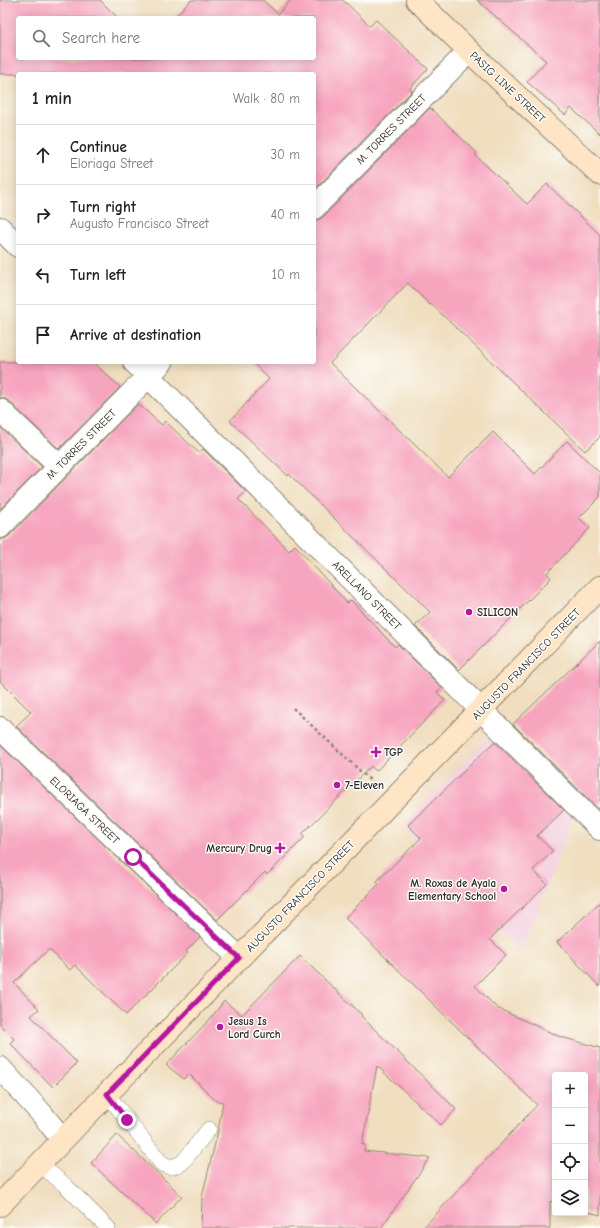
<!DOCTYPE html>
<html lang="en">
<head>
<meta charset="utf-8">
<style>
	body { margin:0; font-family:"Comic Neue",sans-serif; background:#f6f6f6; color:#222 }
	.controls { position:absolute; right:12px; bottom:12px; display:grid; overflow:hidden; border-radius:4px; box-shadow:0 2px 10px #0003 }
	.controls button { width:36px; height:36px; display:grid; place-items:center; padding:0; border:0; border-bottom:1px solid #e0e0e0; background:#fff; color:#222; font:20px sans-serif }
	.stop { position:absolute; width:12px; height:12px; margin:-9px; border:3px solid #b5179e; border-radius:50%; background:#fff }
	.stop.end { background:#b5179e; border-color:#fff; box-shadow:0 1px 4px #0008 }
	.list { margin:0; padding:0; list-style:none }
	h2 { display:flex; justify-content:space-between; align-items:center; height:52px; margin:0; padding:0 16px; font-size:17px }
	h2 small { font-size:13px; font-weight:400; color:#767676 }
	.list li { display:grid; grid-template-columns:26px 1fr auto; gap:12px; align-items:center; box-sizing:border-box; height:60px; padding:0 16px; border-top:1px solid #e0e0e0 }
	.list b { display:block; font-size:15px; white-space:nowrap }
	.list p { margin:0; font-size:13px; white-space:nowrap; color:#767676 }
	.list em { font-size:13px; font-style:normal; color:#767676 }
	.icon { flex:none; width:22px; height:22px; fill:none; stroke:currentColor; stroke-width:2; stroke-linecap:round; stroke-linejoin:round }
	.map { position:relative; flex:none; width:600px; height:1228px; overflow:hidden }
	.search { position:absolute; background:#fff; box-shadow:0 2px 10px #0003; left:16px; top:16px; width:300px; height:44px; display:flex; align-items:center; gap:10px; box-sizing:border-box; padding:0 14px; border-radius:4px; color:#767676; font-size:15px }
	.panel { position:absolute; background:#fff; box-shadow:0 2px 10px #0003; left:16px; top:72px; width:300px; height:292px; border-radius:4px }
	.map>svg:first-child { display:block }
	.built { fill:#f3cfdf }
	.building { fill:#f7a4bf }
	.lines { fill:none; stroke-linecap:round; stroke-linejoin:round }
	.lane-casing { stroke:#8e8475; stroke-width:16 }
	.street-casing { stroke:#8e8475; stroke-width:24 }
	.secondary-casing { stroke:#8e8475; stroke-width:24 }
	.path { stroke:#8e8475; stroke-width:2.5; stroke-dasharray:3 3; stroke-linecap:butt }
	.lane { stroke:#fff; stroke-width:15 }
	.street { stroke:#fff; stroke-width:22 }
	.secondary { stroke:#fee5c5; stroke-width:22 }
	.route { stroke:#b5179e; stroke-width:5 }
	.poi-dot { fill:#b5179e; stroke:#fdfcf7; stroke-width:1.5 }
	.labels { text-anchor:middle; stroke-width:3; stroke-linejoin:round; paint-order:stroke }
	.street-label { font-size:11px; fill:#2b2b2b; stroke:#fdfcf7 }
	.poi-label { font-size:11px; font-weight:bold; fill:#2b2b2b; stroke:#fdfcf7; text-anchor:start }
</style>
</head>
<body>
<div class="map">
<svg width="600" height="1228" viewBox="0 0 600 1228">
	<rect width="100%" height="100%" fill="#fdfcf7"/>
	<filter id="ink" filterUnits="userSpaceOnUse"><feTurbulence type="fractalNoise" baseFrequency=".025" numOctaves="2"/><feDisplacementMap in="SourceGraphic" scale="8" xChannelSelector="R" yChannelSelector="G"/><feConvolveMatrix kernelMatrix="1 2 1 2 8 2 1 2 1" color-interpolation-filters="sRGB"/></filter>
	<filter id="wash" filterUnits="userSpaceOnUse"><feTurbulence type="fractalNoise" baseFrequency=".012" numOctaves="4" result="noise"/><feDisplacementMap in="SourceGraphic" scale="16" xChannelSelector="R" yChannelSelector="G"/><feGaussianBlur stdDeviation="0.9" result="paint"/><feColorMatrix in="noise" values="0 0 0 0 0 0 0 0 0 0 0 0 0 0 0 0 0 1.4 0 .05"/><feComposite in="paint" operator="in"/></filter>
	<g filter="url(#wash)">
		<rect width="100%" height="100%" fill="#f0debf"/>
		<path class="built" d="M491 734 574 816 521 953 402 826Z"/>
		<g id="blocks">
			<path class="building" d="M0 0H100L118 18H18V58H314V18H174L191 0H263L278 14 291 0H343L370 26 376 20 428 69 410 88 412 91 317 187 314 184V74H0Z
				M477 0H600V134L571 108 565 115 527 82 546 61Z
				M430 108 477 153 475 155 527 204 547 184 600 235V437L585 451 431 304 430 305 408 283 330 363 448 477 493 432 535 474 567 441 600 473V497L579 518 590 528 547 573 551 578 459 670 415 626 430 612 289 474 288 476 230 421 269 379 252 362H314V220H318L323 217Z
				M0 362H93L120 387 59 449 9 401 3 398H0Z
				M138 404 162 425 165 421 199 453 203 449 246 492 238 499 289 551 295 545 347 603 351 600 395 647 398 644 442 688 437 692 445 700 376 771 371 766 302 834 305 837 267 875 265 872 217 920 16 726 31 712 0 681V539H4L9 536Z
				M0 427 42 467 0 509Z
				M600 641V811L513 724Z
				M495 742 564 810 537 836 553 851 533 870 547 884 490 939 506 955 475 986 497 1008 558 1036 600 1048V1215L585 1211V1075H555V1203L550 1201V1228H423L537 1105 345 918 379 884 376 882 421 838 408 825 493 743 494 744Z
				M0 745 200 937 186 951 188 953 126 1015 75 965 70 970 49 949 14 983 39 1009 31 1016 77 1063 53 1087 10 1043 14 1039 0 1025Z
				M600 902V987L557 942Z
				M300 956 362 1015 361 1016 456 1109 441 1125 377 1066 362 1144 365 1145 364 1151 430 1158 381 1228H201L202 1197 218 1131 223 1102 216 1101 189 1074 184 1079 166 1065 210 1019 224 1001 242 1015Z
				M117 1135 182 1196 156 1224 91 1163Z"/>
		</g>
	</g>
	<g filter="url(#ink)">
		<use href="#blocks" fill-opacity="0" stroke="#8e8475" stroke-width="1"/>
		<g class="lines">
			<g class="lane-casing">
				<path id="lane" d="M107 1094 162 1164 172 1167 182 1163 209 1129
					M40 1164 66 1186 108 1228"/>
			</g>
			<g class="street-casing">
				<path id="street" d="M314 208 469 51
					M0 228 18 246
					M134 362 600 829
					M0 410 59 466
					M0 527 162 362
					M0 728 239 958
					M0 1068 42 1114 62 1139"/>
			</g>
			<g class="secondary-casing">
				<path id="secondary" d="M417 0 469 51 600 174
					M0 1205 107 1094 600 587"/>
			</g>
			<path class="path" d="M293 708 372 782"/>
			<use href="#lane" class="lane"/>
			<use href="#street" class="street"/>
			<use href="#secondary" class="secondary"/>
		</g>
	</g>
	<g class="lines" filter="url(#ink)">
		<path class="route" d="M127 1120 107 1094 239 958 133 857"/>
	</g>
	<g class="poi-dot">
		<circle cx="469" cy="612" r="4"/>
		<path d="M374 746h4v4h4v4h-4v4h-4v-4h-4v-4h4z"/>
		<circle cx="337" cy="785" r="4"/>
		<path d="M278 842h4v4h4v4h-4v4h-4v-4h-4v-4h4z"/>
		<circle cx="504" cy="889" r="4"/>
		<circle cx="220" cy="1027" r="4"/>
	</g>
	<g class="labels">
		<g class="street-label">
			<text transform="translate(508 87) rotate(43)" y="4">PASIG LINE STREET</text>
			<text transform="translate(391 129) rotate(-45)" y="4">M. TORRES STREET</text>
			<text transform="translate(81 444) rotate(-45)" y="4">M. TORRES STREET</text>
			<text transform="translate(367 595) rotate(45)" y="4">ARELLANO STREET</text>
			<text transform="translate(526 664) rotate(-46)" y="4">AUGUSTO FRANCISCO STREET</text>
			<text transform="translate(85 810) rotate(44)" y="4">ELORIAGA STREET</text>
			<text transform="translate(300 896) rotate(-46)" y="4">AUGUSTO FRANCISCO STREET</text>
		</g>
		<g class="poi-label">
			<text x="477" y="616">SILICON</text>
			<text x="384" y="756">TGP</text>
			<text x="345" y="789">7-Eleven</text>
			<text x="272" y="852" text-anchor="end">Mercury Drug</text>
			<text x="496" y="887" text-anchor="end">M. Roxas de Ayala<tspan x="496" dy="13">Elementary School</tspan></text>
			<text x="228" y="1025">Jesus Is<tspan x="228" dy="13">Lord Curch</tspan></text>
		</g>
	</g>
</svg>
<div class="controls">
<button>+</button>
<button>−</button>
<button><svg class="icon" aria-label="locate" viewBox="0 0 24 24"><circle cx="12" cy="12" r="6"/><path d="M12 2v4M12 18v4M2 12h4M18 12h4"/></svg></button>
<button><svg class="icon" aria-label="layers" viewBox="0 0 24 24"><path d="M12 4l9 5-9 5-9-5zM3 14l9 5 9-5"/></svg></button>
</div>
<div class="stop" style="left:133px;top:857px"></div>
<div class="stop end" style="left:127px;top:1120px"></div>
<div class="search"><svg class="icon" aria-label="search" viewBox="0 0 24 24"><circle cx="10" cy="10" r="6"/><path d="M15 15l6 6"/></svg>Search here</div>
<section class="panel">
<h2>1 min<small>Walk · 80 m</small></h2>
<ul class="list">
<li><svg class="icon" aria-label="ahead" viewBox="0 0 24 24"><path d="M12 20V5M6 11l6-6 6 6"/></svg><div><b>Continue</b><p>Eloriaga Street</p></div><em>30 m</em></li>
<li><svg class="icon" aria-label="right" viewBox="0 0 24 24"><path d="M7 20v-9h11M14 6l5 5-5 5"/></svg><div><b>Turn right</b><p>Augusto Francisco Street</p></div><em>40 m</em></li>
<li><svg class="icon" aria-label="left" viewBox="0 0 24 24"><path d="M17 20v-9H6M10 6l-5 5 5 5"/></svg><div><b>Turn left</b></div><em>10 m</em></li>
<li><svg class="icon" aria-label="arrive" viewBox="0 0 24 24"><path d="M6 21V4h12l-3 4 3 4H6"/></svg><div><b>Arrive at destination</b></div></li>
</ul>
</section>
</div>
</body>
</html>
